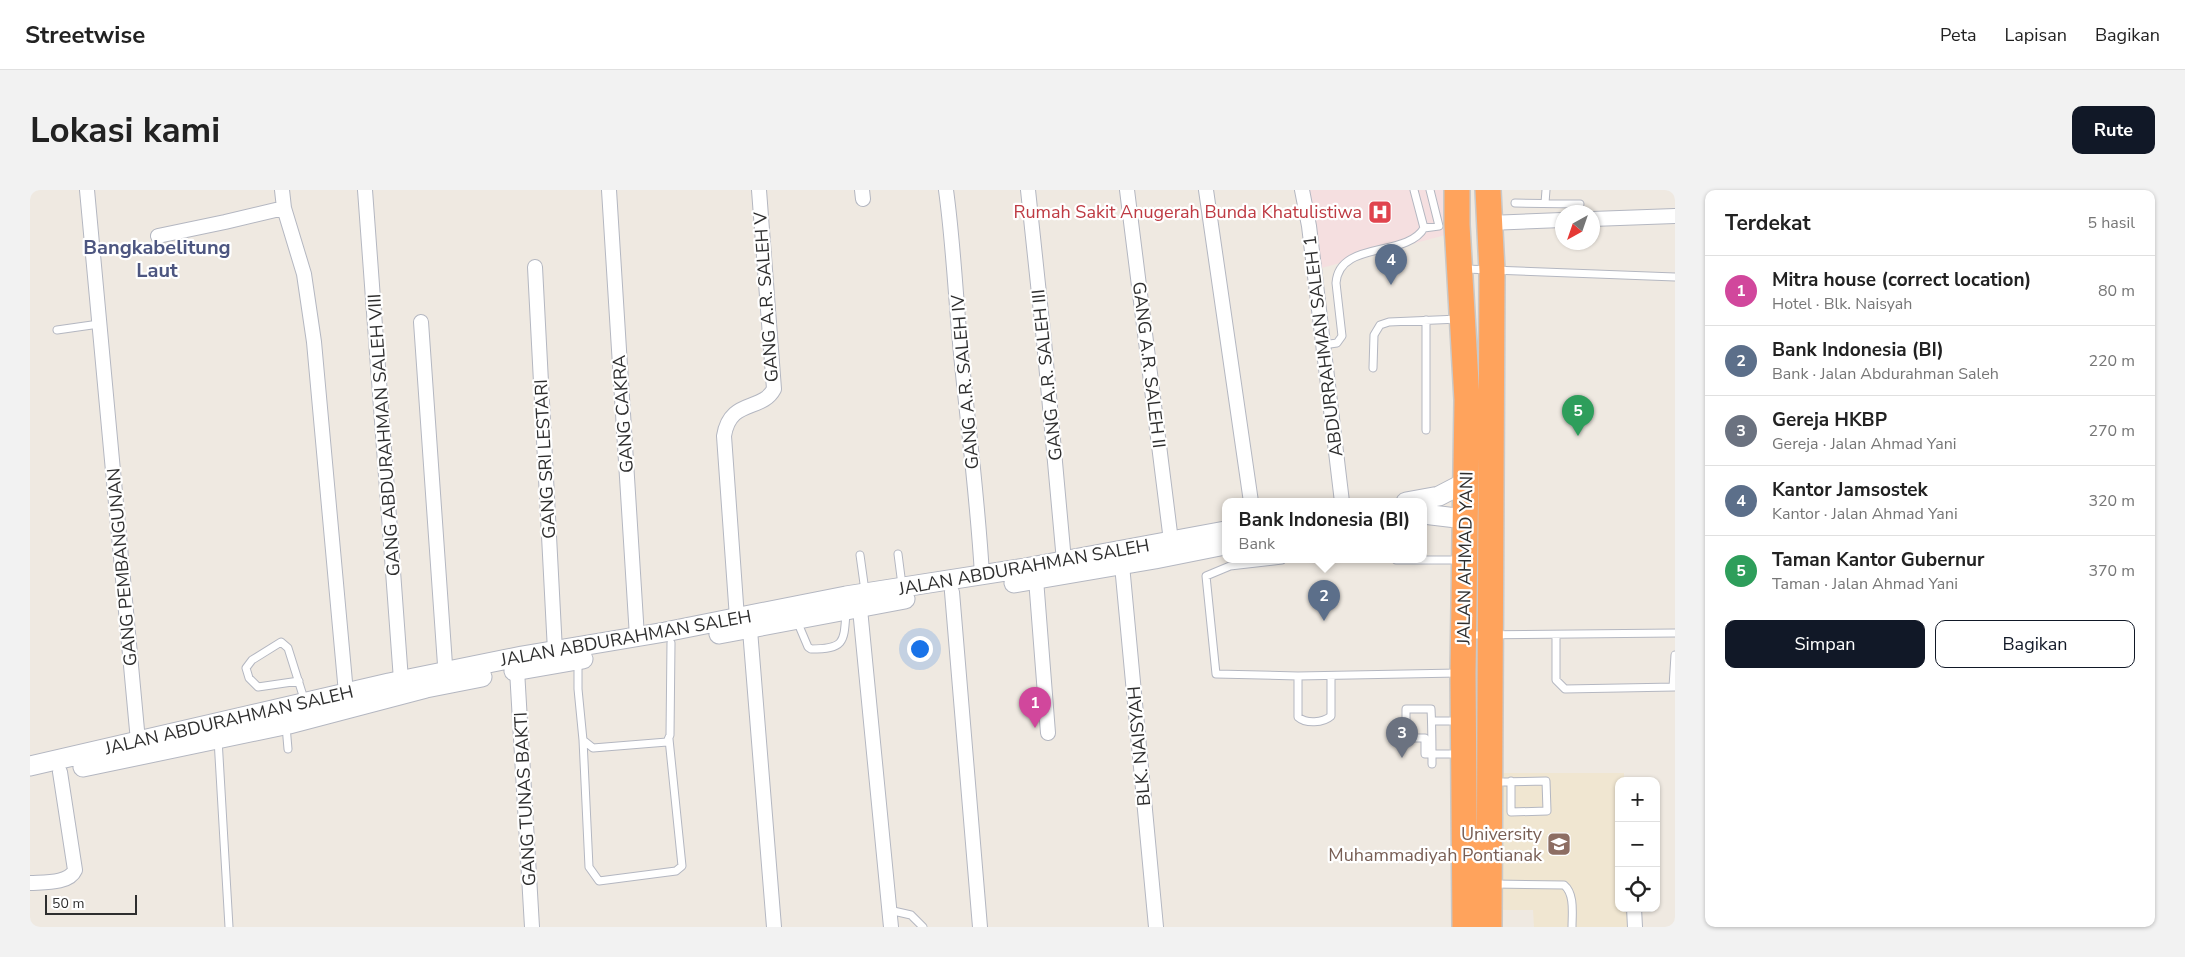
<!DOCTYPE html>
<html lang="id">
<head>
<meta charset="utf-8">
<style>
	body { margin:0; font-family:"Nunito Sans",sans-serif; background:#f2f2f2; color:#222 }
	.controls { position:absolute; right:15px; bottom:15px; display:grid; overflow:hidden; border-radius:10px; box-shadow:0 1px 4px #0004 }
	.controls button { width:45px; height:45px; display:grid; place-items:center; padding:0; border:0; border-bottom:1px solid #e0e0e0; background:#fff; color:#222; font:25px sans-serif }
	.compass { position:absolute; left:1525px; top:15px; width:45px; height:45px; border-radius:50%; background:#fff; box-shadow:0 1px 4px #0004; rotate:220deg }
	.scale { position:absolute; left:15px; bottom:12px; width:92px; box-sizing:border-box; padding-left:5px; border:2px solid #2e2e2e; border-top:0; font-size:14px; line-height:18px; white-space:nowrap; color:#2e2e2e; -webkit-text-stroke:4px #fff; paint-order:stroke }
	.you { position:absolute; left:889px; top:458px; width:18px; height:18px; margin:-12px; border:4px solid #fff; border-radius:50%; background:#1a73e8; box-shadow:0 0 0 8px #1a73e833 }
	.badge { display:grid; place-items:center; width:32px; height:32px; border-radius:50%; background:#111827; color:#fff; font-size:16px; font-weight:700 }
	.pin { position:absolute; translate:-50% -41px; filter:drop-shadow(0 1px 2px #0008) }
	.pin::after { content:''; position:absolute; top:26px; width:18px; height:15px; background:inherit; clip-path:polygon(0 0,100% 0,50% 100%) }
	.popup { position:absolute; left:1192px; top:308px; width:205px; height:65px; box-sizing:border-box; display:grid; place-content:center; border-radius:10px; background:#fff; filter:drop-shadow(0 1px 4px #0005); font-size:16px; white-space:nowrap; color:#767676 }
	.popup b { font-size:19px; color:#222 }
	.popup::after { content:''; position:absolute; left:50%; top:100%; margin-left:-10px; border:10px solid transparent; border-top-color:#fff }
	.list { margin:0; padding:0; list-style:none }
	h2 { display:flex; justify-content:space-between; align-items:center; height:65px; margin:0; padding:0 20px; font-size:21px }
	h2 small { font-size:16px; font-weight:400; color:#767676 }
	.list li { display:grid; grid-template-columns:32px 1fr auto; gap:15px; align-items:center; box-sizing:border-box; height:70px; padding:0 20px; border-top:1px solid #e0e0e0 }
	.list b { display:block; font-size:19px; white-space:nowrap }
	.list p { margin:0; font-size:16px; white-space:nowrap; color:#767676 }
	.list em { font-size:16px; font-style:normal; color:#767676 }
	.actions { display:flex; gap:10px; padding:15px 20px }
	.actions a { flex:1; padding:11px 0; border:1px solid #111827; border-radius:10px; text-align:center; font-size:18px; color:#111827 }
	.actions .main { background:#111827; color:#fff }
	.icon { flex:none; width:28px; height:28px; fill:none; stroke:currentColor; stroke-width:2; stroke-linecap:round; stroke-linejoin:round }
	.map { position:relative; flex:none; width:1645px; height:737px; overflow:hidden; border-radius:10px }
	header { display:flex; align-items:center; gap:30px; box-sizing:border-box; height:70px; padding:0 25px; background:#fff; border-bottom:1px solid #e0e0e0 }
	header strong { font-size:24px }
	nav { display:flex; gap:28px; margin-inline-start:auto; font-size:18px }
	.intro { display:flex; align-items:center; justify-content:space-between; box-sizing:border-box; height:120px; padding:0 30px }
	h1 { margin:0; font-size:35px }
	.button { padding:12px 22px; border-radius:10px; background:#111827; color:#fff; font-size:18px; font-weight:700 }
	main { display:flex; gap:30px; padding:0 30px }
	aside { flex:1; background:#fff; border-radius:10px; box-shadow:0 1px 4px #0004 }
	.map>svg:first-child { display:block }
	.education { fill:#f0e6d1 }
	.medical { fill:#f5dfe0 }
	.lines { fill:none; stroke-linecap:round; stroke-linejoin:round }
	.lane-casing { stroke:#b4b7c1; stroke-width:9 }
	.street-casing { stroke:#b4b7c1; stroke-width:16 }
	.secondary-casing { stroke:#b4b7c1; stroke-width:21 }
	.highway-casing { stroke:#c9c9c9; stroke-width:28 }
	.lane { stroke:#fff; stroke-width:7 }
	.street { stroke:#fff; stroke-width:14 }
	.secondary { stroke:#fff; stroke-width:19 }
	.highway { stroke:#ffa35c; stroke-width:25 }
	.labels { text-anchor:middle; stroke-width:4.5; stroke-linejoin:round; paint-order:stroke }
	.health-label { font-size:18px; fill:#be3a42; stroke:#fff; text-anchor:end }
	.street-label { font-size:18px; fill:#2e2e2e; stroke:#fff }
	.education-label { font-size:18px; fill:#785e54; stroke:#fff; text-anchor:end }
	.quarter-label { font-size:20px; font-weight:bold; fill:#4d5680; stroke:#fff }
</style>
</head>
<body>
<header>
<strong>Streetwise</strong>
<nav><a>Peta</a><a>Lapisan</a><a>Bagikan</a></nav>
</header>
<div class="intro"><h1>Lokasi kami</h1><a class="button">Rute</a></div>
<main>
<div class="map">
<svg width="1645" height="737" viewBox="0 0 1645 737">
	<rect width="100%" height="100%" fill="#efe9e1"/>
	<path class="education" d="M1472 583H1594V591H1589V718H1601L1602 737H1504L1503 720H1468Z"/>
	<path class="medical" d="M1275 0H1421L1423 43 1284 80Z"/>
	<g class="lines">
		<g class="lane-casing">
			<path id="lane" d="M1384 0 1394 38 1409 36 1400 0
				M1485 13 1550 14
				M1515 13 1516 0
				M1435 79 1645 87
				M1396 130V240
				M27 140 69 134
				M1293 155 1307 153 1312 146 1306 93C1309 50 1377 68 1394 38
				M1343 178 1344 145 1350 135 1359 132 1429 129
				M868 364 872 395
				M830 365 835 401
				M1252 370 1200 376 1176 386 1186 484 1268 486 1428 483
				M1366 370H1430
				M767 431 778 457 781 459C815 459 814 452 816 422
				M1438 445 1645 443
				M1526 445V490L1535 499 1645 497
				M548 471V499L553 550 563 558 637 552 640 545 641 453
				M1268 486V527C1276 534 1293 533 1301 526V486
				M269 491 228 497 219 488 216 478 222 470 251 452 258 458 275 512
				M1643 497 1645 465
				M1402 531H1429
				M256 536 258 559
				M188 549 199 737
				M553 550 559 677 569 691 646 681 652 676 639 549
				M1402 574C1402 556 1402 537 1401 519H1376V548H1395V564H1430
				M1465 592 1516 591 1517 621 1481 622V591
				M1464 694 1534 695C1545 704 1542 724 1542 737
				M859 720 881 725 893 737"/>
		</g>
		<g class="street-casing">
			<path id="street" d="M57 0 108 551
				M252 0 254 18 274 84 284 152 316 503
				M335 0 371 490
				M579 0 607 447
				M832 0 833 9
				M916 0C924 58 926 116 932 174 939 244 948 314 952 385
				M998 0 1014 151 1034 371
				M1097 0 1141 351
				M1176 0 1221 312
				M1272 0 1279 36 1312 312
				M1562 29 1645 26
				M1459 33 1532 30
				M128 46 195 32 254 18
				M505 77 525 461
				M391 132 416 489
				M1092 375 1126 737
				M1006 389 1018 543
				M922 402 950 737
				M830 419 861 737
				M707 428 694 246C700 208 732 222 744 199L729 0
				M720 440 744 737
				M487 480 502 737
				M0 693C13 692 39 694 45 680L30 582
				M1604 718 1605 737"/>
		</g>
		<g class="secondary-casing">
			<path id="secondary" d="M1376 312 1409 306 1436 292
				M1393 324 1435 329
				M984 393 1125 369 1195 355
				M689 444 875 409
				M484 481 553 469
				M0 576 359 493 492 466 635 442 816 406 995 378 1195 341
				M53 577 259 534 396 498 452 487"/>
		</g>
		<g class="highway-casing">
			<path id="highway" d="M1427 0V35L1437 210 1433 483 1435 737
				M1458 0 1462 81 1459 737"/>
		</g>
		<use href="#lane" class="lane"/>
		<use href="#street" class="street"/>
		<use href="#secondary" class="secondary"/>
		<use href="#highway" class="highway"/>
	</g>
	<defs>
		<g id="hospital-square" transform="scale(1.25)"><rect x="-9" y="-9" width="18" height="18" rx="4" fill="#e0444e" stroke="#fff"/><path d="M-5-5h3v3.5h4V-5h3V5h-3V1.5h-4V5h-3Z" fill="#fff"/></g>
		<g id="university-square" transform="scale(1.25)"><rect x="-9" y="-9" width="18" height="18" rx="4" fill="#8d6e63" stroke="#fff"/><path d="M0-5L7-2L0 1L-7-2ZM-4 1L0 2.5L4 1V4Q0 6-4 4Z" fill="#fff"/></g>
	</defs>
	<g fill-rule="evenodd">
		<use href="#hospital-square" x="1350" y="22"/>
		<use href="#university-square" x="1529" y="654"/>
	</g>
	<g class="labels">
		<g class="health-label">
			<text x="1332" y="28">Rumah Sakit Anugerah Bunda Khatulistiwa</text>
		</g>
		<g class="street-label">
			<text transform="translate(736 107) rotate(-94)" y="6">GANG A.R. SALEH V</text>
			<text transform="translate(1293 156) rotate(-97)" y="6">ABDURRAHMAN SALEH 1</text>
			<text transform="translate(1119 175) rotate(83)" y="6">GANG A.R. SALEH II</text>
			<text transform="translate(1017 185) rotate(-96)" y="6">GANG A.R. SALEH III</text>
			<text transform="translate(935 192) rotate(-95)" y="6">GANG A.R. SALEH IV</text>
			<text transform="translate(593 224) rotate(-94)" y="6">GANG CAKRA</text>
			<text transform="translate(354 245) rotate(-94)" y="6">GANG ABDURAHMAN SALEH VIII</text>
			<text transform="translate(515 269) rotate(-93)" y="6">GANG SRI LESTARI</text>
			<text transform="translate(1435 368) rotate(-89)" y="6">JALAN AHMAD YANI</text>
			<text transform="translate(92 377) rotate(-95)" y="6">GANG PEMBANGUNAN</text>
			<text transform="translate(994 377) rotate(-10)" y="6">JALAN ABDURAHMAN SALEH</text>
			<text transform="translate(596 448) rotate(-10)" y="6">JALAN ABDURAHMAN SALEH</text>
			<text transform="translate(199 530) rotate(-13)" y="6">JALAN ABDURAHMAN SALEH</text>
			<text transform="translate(1109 556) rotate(-95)" y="6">BLK. NAISYAH</text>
			<text transform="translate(495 609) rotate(-93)" y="6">GANG TUNAS BAKTI</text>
		</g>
		<g class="education-label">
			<text x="1512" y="650">University<tspan x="1512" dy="21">Muhammadiyah Pontianak</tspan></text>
		</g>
		<g class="quarter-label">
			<text x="127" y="64">Bangkabelitung<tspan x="127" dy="23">Laut</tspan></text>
		</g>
	</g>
</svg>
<div class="controls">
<button>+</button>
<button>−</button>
<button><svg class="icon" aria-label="locate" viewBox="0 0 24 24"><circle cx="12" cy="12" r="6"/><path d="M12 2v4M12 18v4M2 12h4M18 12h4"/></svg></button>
</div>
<svg class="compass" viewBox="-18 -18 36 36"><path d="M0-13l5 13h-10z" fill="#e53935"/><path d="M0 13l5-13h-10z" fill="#767676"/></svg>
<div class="scale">50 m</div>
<div class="you"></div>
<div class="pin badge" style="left:1005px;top:538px;background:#d1479c">1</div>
<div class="pin badge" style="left:1294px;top:431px;background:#5c6f8a">2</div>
<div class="popup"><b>Bank Indonesia (BI)</b>Bank</div>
<div class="pin badge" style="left:1372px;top:568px;background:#6b7280">3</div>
<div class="pin badge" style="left:1361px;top:95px;background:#5c6f8a">4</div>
<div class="pin badge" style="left:1548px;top:246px;background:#2e9e5b">5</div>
</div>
<aside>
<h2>Terdekat<small>5 hasil</small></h2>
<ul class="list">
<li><span class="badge" style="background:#d1479c">1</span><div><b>Mitra house (correct location)</b><p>Hotel · Blk. Naisyah</p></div><em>80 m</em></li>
<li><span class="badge" style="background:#5c6f8a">2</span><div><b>Bank Indonesia (BI)</b><p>Bank · Jalan Abdurahman Saleh</p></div><em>220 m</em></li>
<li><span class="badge" style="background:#6b7280">3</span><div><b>Gereja HKBP</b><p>Gereja · Jalan Ahmad Yani</p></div><em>270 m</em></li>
<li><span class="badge" style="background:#5c6f8a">4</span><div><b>Kantor Jamsostek</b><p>Kantor · Jalan Ahmad Yani</p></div><em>320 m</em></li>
<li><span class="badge" style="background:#2e9e5b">5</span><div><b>Taman Kantor Gubernur</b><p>Taman · Jalan Ahmad Yani</p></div><em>370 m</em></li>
</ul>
<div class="actions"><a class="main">Simpan</a><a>Bagikan</a></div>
</aside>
</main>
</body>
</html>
